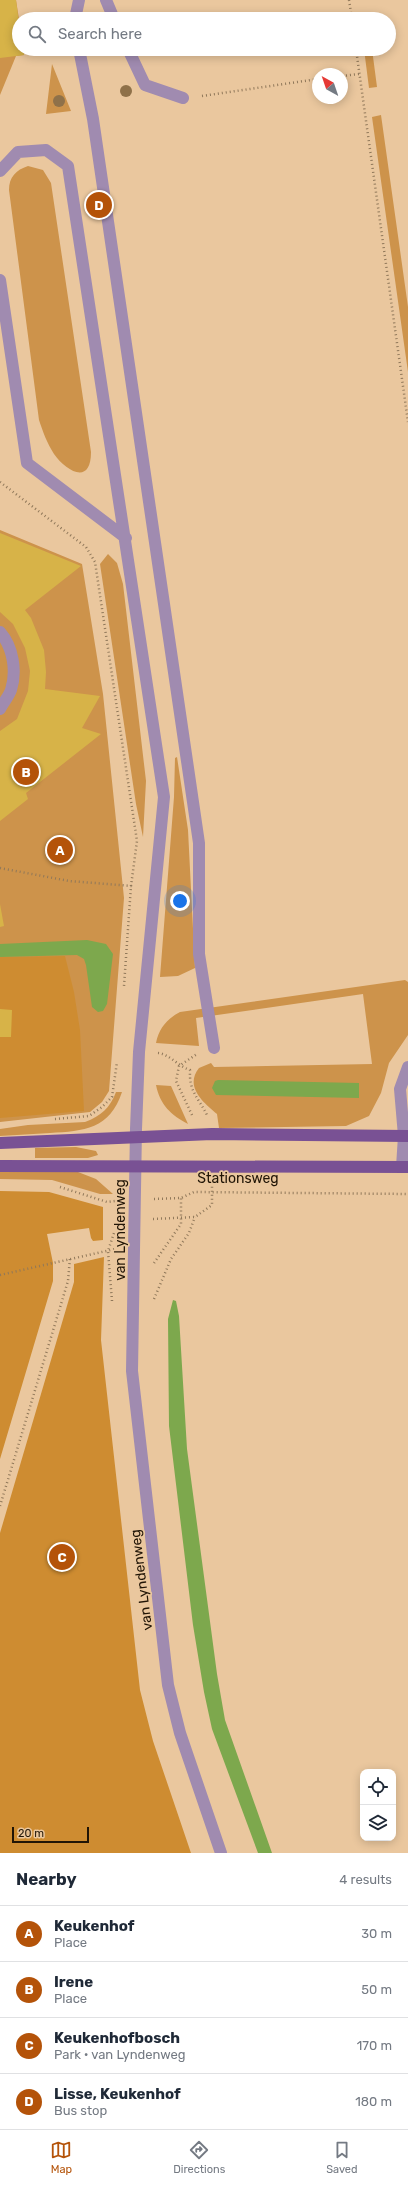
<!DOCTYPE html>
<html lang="en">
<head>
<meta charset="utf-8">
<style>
	body { margin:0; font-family:Rubik,sans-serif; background:#f2f2f3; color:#1f2937 }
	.controls { position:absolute; right:12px; bottom:12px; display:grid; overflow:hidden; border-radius:8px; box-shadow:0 2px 10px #0003 }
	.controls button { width:36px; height:36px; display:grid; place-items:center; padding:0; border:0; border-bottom:1px solid #e0e1e3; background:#fff; color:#1f2937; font:20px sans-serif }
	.compass { position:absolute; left:312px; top:68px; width:36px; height:36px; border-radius:50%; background:#fff; box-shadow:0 2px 10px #0003; rotate:320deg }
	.scale { position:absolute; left:12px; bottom:10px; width:77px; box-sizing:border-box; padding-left:4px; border:2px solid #211506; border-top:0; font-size:11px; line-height:14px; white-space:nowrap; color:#211506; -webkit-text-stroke:3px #eac79e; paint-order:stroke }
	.you { position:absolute; left:180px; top:901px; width:14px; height:14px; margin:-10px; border:3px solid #fff; border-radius:50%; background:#1a73e8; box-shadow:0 0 0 6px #1a73e833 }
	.badge { display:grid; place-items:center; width:26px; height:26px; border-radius:50%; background:#b45309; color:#fff; font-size:13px; font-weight:700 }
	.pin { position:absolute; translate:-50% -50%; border:2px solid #fff; box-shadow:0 1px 4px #0006 }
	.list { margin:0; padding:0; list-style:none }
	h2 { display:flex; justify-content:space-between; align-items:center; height:52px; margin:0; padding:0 16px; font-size:17px }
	h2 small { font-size:13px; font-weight:400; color:#747a83 }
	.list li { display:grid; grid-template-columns:26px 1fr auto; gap:12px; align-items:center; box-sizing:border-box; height:56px; padding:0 16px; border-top:1px solid #e0e1e3 }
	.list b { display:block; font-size:15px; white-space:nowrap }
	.list p { margin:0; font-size:13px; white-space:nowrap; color:#747a83 }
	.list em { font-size:13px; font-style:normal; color:#747a83 }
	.icon { flex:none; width:22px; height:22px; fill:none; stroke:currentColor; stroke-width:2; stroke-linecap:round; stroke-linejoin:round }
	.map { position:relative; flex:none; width:408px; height:1853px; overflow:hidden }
	.search { position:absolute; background:#fff; box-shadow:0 2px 10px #0003; left:12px; right:12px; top:12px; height:44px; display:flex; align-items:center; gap:10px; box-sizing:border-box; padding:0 14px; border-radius:22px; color:#747a83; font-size:15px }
	.sheet { height:276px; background:#fff }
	nav { display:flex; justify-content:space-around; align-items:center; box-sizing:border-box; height:56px; border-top:1px solid #e0e1e3; background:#fff; font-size:11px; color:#747a83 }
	nav a { display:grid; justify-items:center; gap:2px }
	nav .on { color:#b45309 }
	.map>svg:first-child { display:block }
	.green { fill:#cd934b }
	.forest { fill:#ce8c31 }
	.water { fill:#7da84d }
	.building { fill:#d7b348 }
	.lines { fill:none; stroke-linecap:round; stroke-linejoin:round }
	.path { stroke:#90785a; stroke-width:2.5; stroke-dasharray:1 3; stroke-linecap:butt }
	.minor { stroke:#a08bb0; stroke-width:12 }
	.major { stroke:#795194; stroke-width:12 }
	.tree { fill:#8f7149 }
	.labels { text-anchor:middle; stroke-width:3.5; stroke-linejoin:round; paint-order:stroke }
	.street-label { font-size:14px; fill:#211506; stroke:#eac79e }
</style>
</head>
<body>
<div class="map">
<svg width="408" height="1853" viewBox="0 0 408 1853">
	<rect width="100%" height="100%" fill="#eac79e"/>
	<path class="green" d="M0 0H16L19 19V49H24V55L16 56 0 95Z
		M364 49H372L377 87 369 88Z
		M52 64 71 111 46 114Z
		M381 115 408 307V372L372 117Z
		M28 166 43 170 51 183 91 452C91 486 66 471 54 454 47 443 43 432 39 420L9 190C9 177 16 170 28 166Z
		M0 530 82 564 103 694 124 898 109 1091 102 1102 90 1112 0 1122Z
		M108 554 117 563 123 584 146 781 143 837 136 804 100 564Z
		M177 757 188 830 195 968 178 976 160 977 174 797 175 758Z
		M405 980 408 982V1035L389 1063 381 1093 369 1116 346 1126 219 1128 217 1114C204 1103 184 1087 199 1068L211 1063 214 1067 372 1064 363 994 196 1018 199 1046 156 1043C159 1028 167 1019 180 1012Z
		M156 1085 171 1086 188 1124C171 1115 160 1105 156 1085Z
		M116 1092H122C110 1129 84 1131 50 1133 33 1134 17 1135 0 1136V1129L28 1125 85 1122C101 1116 110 1108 116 1092Z
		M76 1147 96 1151 98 1155 88 1158H35V1148Z
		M0 1172H78L96 1179 113 1194H100L52 1180 0 1179Z"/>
	<path class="forest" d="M65 956 74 992 80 1030 84 1111 0 1118V957Z
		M0 1191 49 1192 103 1207V1240L93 1241 91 1238 89 1228 47 1234 53 1263V1281L0 1459Z
		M104 1257 101 1340 140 1690 153 1741 191 1853H0V1533L74 1282V1264Z"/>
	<path class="water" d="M87 940 106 944 113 954 107 1004 103 1011 98 1012 92 1007 86 965 84 959 77 955 0 957V944Z
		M218 1080 359 1083V1098L216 1095 212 1088 215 1081Z
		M173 1300 176 1301 179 1316 187 1449 217 1674 225 1720 272 1853H258L212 1729 204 1692 193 1625 169 1426 168 1319Z"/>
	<path class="building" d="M0 0H16L19 23V49H23L24 55 0 58Z
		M0 533 81 566 25 610 31 618 44 650 46 672 45 689 100 696 82 728 101 734 26 793 28 799 0 821V731L17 719 28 691 30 671 25 648 13 624 0 612Z
		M0 904 4 926 0 927Z
		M0 1009 12 1010 11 1037H0Z"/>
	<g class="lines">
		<path class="path" d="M349 0 352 19
			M356 49 408 422
			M342 76 359 74
			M202 96 318 79
			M0 482 86 547 95 562 137 841 131 886 124 986
			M0 868 69 881 132 886
			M158 1053C169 1054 178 1066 190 1070 189 1092 198 1097 207 1115
			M192 1115 176 1081 179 1066 197 1054
			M55 1119 89 1116 102 1107 112 1097 117 1062
			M60 1187 107 1202 115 1201
			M154 1199 181 1198 194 1192 408 1194
			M153 1219 195 1217 212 1205V1185
			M154 1263 181 1224V1198
			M0 1275 115 1249
			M154 1299 171 1259 189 1233 195 1217
			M112 1301 108 1251 114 1233
			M0 1506 68 1281 70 1258"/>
		<path class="minor" d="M106 0 114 19
			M75 19 79 0
			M79 49 93 119 199 843V954L214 1048
			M128 49 145 85 183 98
			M0 171 18 152 46 150 68 166 164 797 139 1052 136 1129 132 1371 168 1685 180 1733 221 1853
			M0 280 27 463 126 538
			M0 632C13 647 17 671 11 690 9 696 3 703 0 709
			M402 1167 404 1136 400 1089 408 1067"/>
		<path class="major" d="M0 1143 212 1134 408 1136
			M0 1166 408 1167"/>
	</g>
	<g class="tree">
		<circle cx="126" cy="91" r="6"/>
		<circle cx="59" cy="101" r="6"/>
	</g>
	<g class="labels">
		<g class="street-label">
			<text x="238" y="1183">Stationsweg</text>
			<text transform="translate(120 1230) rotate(-90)" y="5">van Lyndenweg</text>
			<text transform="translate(141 1580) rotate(-97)" y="5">van Lyndenweg</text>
		</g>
	</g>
</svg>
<div class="controls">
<button><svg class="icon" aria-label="locate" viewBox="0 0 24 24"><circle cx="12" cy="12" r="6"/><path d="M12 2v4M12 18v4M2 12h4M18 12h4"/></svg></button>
<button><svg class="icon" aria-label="layers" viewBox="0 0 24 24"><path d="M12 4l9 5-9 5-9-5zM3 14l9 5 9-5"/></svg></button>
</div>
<svg class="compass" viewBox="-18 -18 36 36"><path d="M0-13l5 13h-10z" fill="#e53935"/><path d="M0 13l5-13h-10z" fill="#747a83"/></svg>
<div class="scale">20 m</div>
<div class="you"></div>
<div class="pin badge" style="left:60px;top:850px">A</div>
<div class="pin badge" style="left:26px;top:772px">B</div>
<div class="pin badge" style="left:62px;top:1557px">C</div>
<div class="pin badge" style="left:99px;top:205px">D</div>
<div class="search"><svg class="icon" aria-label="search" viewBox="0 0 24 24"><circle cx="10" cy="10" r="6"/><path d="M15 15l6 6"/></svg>Search here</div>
</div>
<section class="sheet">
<h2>Nearby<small>4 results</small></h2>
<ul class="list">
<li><span class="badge">A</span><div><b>Keukenhof</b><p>Place</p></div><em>30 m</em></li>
<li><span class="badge">B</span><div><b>Irene</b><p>Place</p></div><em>50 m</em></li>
<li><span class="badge">C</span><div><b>Keukenhofbosch</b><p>Park · van Lyndenweg</p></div><em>170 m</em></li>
<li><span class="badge">D</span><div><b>Lisse, Keukenhof</b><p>Bus stop</p></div><em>180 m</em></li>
</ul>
</section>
<nav>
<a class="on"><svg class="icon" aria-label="map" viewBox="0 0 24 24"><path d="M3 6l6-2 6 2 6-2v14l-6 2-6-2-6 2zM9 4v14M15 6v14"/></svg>Map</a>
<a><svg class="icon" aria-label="directions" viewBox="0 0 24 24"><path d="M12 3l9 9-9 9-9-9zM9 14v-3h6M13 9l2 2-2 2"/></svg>Directions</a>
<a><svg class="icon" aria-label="saved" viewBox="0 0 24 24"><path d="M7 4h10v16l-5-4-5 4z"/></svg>Saved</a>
</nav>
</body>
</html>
